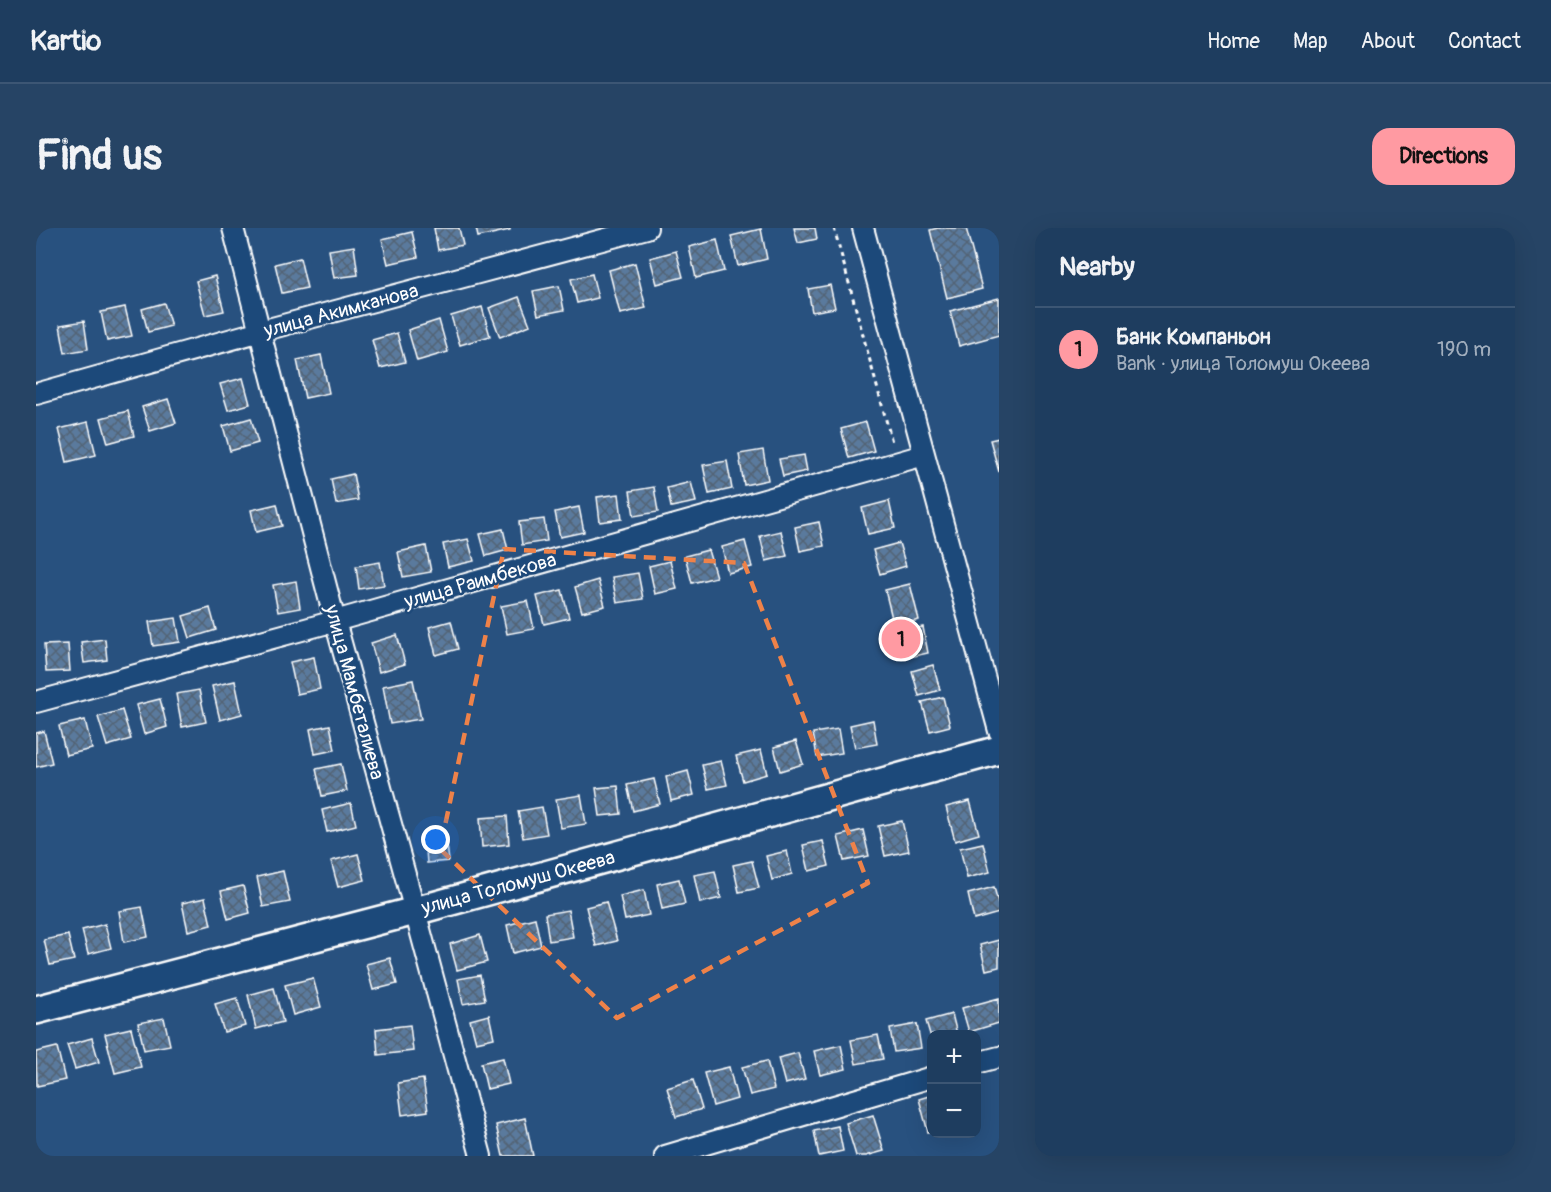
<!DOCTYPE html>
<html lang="en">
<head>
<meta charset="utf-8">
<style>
	body { margin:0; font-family:Pangolin,sans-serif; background:#264465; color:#f1f3f6 }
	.controls { position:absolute; right:18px; bottom:18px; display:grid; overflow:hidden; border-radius:12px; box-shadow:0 6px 24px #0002 }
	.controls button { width:54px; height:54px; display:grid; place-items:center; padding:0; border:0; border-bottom:2px solid #3c5674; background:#1e3d5f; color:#f1f3f6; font:30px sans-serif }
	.you { position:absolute; left:400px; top:612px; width:21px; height:21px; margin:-15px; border:4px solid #fff; border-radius:50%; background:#1a73e8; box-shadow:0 0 0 9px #1a73e833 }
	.badge { display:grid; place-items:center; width:39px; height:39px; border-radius:50%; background:#ff9aa2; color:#111; font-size:20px; font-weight:700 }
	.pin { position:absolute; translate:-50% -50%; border:3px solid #fff; box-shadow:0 2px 6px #0006 }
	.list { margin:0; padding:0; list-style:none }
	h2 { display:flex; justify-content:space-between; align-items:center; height:78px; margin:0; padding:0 24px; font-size:26px }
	h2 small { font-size:20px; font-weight:400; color:#a1aebd }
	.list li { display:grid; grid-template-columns:39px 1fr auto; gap:18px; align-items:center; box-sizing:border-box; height:84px; padding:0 24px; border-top:2px solid #3c5674 }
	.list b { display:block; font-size:22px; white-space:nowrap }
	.list p { margin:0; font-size:20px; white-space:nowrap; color:#a1aebd }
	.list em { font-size:20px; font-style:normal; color:#a1aebd }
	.map { position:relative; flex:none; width:963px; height:928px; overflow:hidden; border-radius:18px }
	header { display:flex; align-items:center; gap:36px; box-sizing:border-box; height:84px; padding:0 30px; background:#1e3d5f; border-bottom:2px solid #3c5674 }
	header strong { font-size:28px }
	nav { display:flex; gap:33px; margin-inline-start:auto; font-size:21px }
	.intro { display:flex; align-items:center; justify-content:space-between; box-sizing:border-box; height:144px; padding:0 36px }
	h1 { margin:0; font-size:42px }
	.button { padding:15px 27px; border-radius:18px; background:#ff9aa2; color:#111; font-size:21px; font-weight:700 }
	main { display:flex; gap:36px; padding:0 36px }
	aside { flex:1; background:#1e3d5f; border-radius:18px; box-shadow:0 6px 24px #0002 }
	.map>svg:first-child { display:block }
	.building { fill:url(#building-cross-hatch); stroke:#fff; stroke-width:1.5 }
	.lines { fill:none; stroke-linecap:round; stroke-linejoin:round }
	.street-casing { stroke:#fff; stroke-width:24 }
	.secondary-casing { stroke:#fff; stroke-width:32 }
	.path { stroke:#fff; stroke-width:3; stroke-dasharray:4.5 4.5; stroke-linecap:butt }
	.street { stroke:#1f4a7a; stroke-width:20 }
	.secondary { stroke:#1f4a7a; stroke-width:27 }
	.marked { fill:none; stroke:#ee8249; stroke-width:4.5; stroke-dasharray:12 8; stroke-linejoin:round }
	.labels { text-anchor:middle; stroke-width:5; stroke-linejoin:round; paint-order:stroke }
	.street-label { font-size:20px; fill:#fff; stroke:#1f4a7a }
</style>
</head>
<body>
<header>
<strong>Kartio</strong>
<nav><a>Home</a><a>Map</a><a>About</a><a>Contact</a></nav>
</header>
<div class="intro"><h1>Find us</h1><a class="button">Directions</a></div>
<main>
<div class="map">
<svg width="963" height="928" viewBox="0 0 963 928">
	<defs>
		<pattern id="building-cross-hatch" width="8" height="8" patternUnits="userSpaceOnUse" patternTransform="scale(1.5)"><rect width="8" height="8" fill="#5a7a9d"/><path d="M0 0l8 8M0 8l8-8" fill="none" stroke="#536374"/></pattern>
	</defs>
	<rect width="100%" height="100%" fill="#28517f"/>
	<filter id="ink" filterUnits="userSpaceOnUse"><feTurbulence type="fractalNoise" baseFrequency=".0167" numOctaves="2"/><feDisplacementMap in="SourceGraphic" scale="12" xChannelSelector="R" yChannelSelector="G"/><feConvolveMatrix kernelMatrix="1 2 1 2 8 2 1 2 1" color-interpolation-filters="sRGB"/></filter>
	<g filter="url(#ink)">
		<path class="building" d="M398 0H423L427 17 402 22Z
			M440 0H474V2L442 9Z
			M758 0H779L781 11 762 15Z
			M902 0H930L946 61 911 70 894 2Z
			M725 1 731 31 702 38 695 8Z
			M376 4 382 29 352 36 346 11Z
			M681 12 688 43 660 50 653 19Z
			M318 18 322 47 298 50 293 22Z
			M640 23 647 49 621 56 614 30Z
			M264 30 271 60 246 65 239 36Z
			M599 35 610 80 584 86 573 42Z
			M556 46 562 70 541 75 535 51Z
			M179 48 188 83 169 87 160 53Z
			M794 57 799 80 776 84 772 61Z
			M523 58 528 82 502 87 497 63Z
			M483 69 494 97 464 109 453 80Z
			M963 70V107L923 118 914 83Z
			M128 75 135 98 112 104 106 81Z
			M89 79 96 108 71 113 65 84Z
			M446 79 454 108 424 117 415 88Z
			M403 92 412 124 381 133 372 102Z
			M48 93 52 121 29 125 24 97Z
			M361 105 369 134 344 140 336 112Z
			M285 127 293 165 269 170 261 132Z
			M207 150 214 176 192 182 184 156Z
			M132 171 140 195 114 203 106 179Z
			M92 183 98 208 72 215 65 190Z
			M215 190 222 215 194 223 187 198Z
			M52 194 60 227 31 234 23 201Z
			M830 194 838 223 813 230 805 201Z
			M963 210V244L954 212Z
			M727 222 732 252 708 257 703 226Z
			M768 227 771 243 747 248 743 231Z
			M691 233 696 261 673 266 667 237Z
			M317 246 322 272 300 276 295 251Z
			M655 254 660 274 635 279 631 260Z
			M618 259 622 284 598 288 594 263Z
			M583 266 586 291 564 294 561 269Z
			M853 273 859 300 832 306 826 280Z
			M241 276 246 298 220 304 215 282Z
			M543 279 548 304 524 309 519 284Z
			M508 291 511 313 486 317 483 294Z
			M783 294 788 318 764 323 759 299Z
			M467 301 472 322 450 328 444 306Z
			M745 303 751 328 730 333 724 308Z
			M432 311 438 333 412 339 407 316Z
			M709 313 716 339 692 345 686 319Z
			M863 315 870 338 844 346 837 322Z
			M390 318 395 344 367 349 362 324Z
			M672 322 680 349 656 355 649 328Z
			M634 333 641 361 619 366 613 338Z
			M344 334 348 357 323 361 320 338Z
			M602 345 607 371 581 375 576 349Z
			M562 352 569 378 546 384 539 359Z
			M260 353 264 380 242 384 237 357Z
			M874 356 883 392 858 398 849 362Z
			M526 362 533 390 508 396 501 368Z
			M492 373 498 401 471 406 465 378Z
			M174 380 180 402 154 410 147 388Z
			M140 390 144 414 117 418 113 394Z
			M415 393 422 421 400 427 393 399Z
			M887 399 892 425 869 430 863 404Z
			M361 407 369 436 343 444 335 415Z
			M69 411 71 432 48 435 45 414Z
			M32 416 34 443 10 444 8 417Z
			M278 429 284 461 261 466 254 434Z
			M897 437 904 462 883 468 876 443Z
			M377 452 385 491 354 496 347 458Z
			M199 453 206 486 184 492 176 458Z
			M163 462 170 494 146 499 140 466Z
			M907 469 914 498 894 503 886 474Z
			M124 471 131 499 108 506 100 477Z
			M86 482 95 511 71 518 62 489Z
			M49 492 56 521 30 527 23 498Z
			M837 492 841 516 819 520 814 497Z
			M294 497 299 522 279 526 274 501Z
			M802 501 806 525 781 529 777 505Z
			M8 503 16 535 0 539V505Z
			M760 513 767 536 744 543 738 519Z
			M725 522 731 546 707 553 700 528Z
			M685 533 691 557 672 561 666 537Z
			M305 536 311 563 286 568 280 541Z
			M652 543 658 567 635 573 630 549Z
			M618 551 624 576 597 583 591 557Z
			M582 558 585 586 564 588 560 560Z
			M545 567 550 596 525 600 520 571Z
			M934 573 943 606 919 613 910 579Z
			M315 575 320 597 291 604 286 582Z
			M506 579 511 606 487 610 482 583Z
			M471 588 473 616 446 619 444 590Z
			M866 593 873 623 849 628 842 598Z
			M827 602 833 628 808 633 802 608Z
			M410 608 413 633 391 635 389 610Z
			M787 613 793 638 773 643 767 617Z
			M947 615 954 644 931 650 924 620Z
			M751 623 756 646 736 652 730 628Z
			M322 626 329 652 302 659 295 633Z
			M716 633 723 660 703 664 697 637Z
			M247 643 254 674 227 679 221 649Z
			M679 643 685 670 664 675 658 647Z
			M643 651 649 676 626 681 621 656Z
			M207 658 214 685 192 691 185 663Z
			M958 659 963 678V685L938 692 932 666Z
			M608 662 613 687 589 692 584 668Z
			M169 670 175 697 152 703 146 675Z
			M570 674 581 713 560 718 550 679Z
			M106 679 112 709 88 714 83 683Z
			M532 682 537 709 513 713 509 686Z
			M499 690 505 718 477 725 471 697Z
			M69 696 75 720 52 726 46 702Z
			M32 707 38 732 14 737 8 712Z
			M444 707 451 734 421 742 414 716Z
			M963 712V739L950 742 944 717Z
			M354 730 361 756 337 762 330 736Z
			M444 747 449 772 427 776 422 751Z
			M277 750 285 779 257 787 249 757Z
			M238 760 247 794 220 801 212 767Z
			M201 770 209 798 188 804 179 776Z
			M963 770V795L933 804 926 780Z
			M916 786 921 806H896V813L890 793Z
			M453 787 458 810 440 814 434 792Z
			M128 790 134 817 108 822 102 795Z
			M881 796 885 820 858 824 854 801Z
			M374 797 377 823 342 827 340 801Z
			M95 800 105 839 79 845 69 806Z
			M842 807 847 831 820 836 815 812Z
			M56 810 63 834 39 841 31 817Z
			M805 817 810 841 784 847 778 823Z
			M21 819 29 852 1 858 0 824Z
			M762 825 769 851 749 856 742 830Z
			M467 830 473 856 451 861 445 835Z
			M731 833 738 861 714 867 706 839Z
			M693 839 701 871 677 878 668 845Z
			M387 851 392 883 366 887 362 855Z
			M657 852 666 881 640 889 631 860Z
			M896 867V903L892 904 883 871Z
			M837 887 848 923 830 928H820L810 895Z
			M489 890 497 928H467L460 897Z
			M802 898 807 923 783 928 778 903Z"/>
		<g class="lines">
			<g class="street-casing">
				<path id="street" d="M197 0 299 393 379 683 445 928
					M827 0 963 503
					M0 166 225 103 611 0
					M0 474 299 393 888 227
					M940 835 963 829
					M629 928 896 849"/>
			</g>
			<g class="secondary-casing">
				<path id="secondary" d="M0 782 379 683 963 522"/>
			</g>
			<path class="path" d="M798 0 856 214"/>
			<use href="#street" class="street"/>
			<use href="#secondary" class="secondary"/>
		</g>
	</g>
	<path class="marked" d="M468 321 708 335 832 655 581 790 404 621Z"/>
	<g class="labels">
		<g class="street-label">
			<text transform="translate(305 82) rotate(-15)" y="7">улица Акимканова</text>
			<text transform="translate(444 352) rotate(-16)" y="7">улица Раимбекова</text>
			<text transform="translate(319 464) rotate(75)" y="7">улица Мамбеталиева</text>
			<text transform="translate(482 654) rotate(-15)" y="7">улица Толомуш Океева</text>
		</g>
	</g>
</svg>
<div class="controls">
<button>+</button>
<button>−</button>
</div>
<div class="you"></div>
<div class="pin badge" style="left:865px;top:411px">1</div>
</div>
<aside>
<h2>Nearby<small></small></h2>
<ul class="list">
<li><span class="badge">1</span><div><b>Банк Компаньон</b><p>Bank · улица Толомуш Океева</p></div><em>190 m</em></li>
</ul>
</aside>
</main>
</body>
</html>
